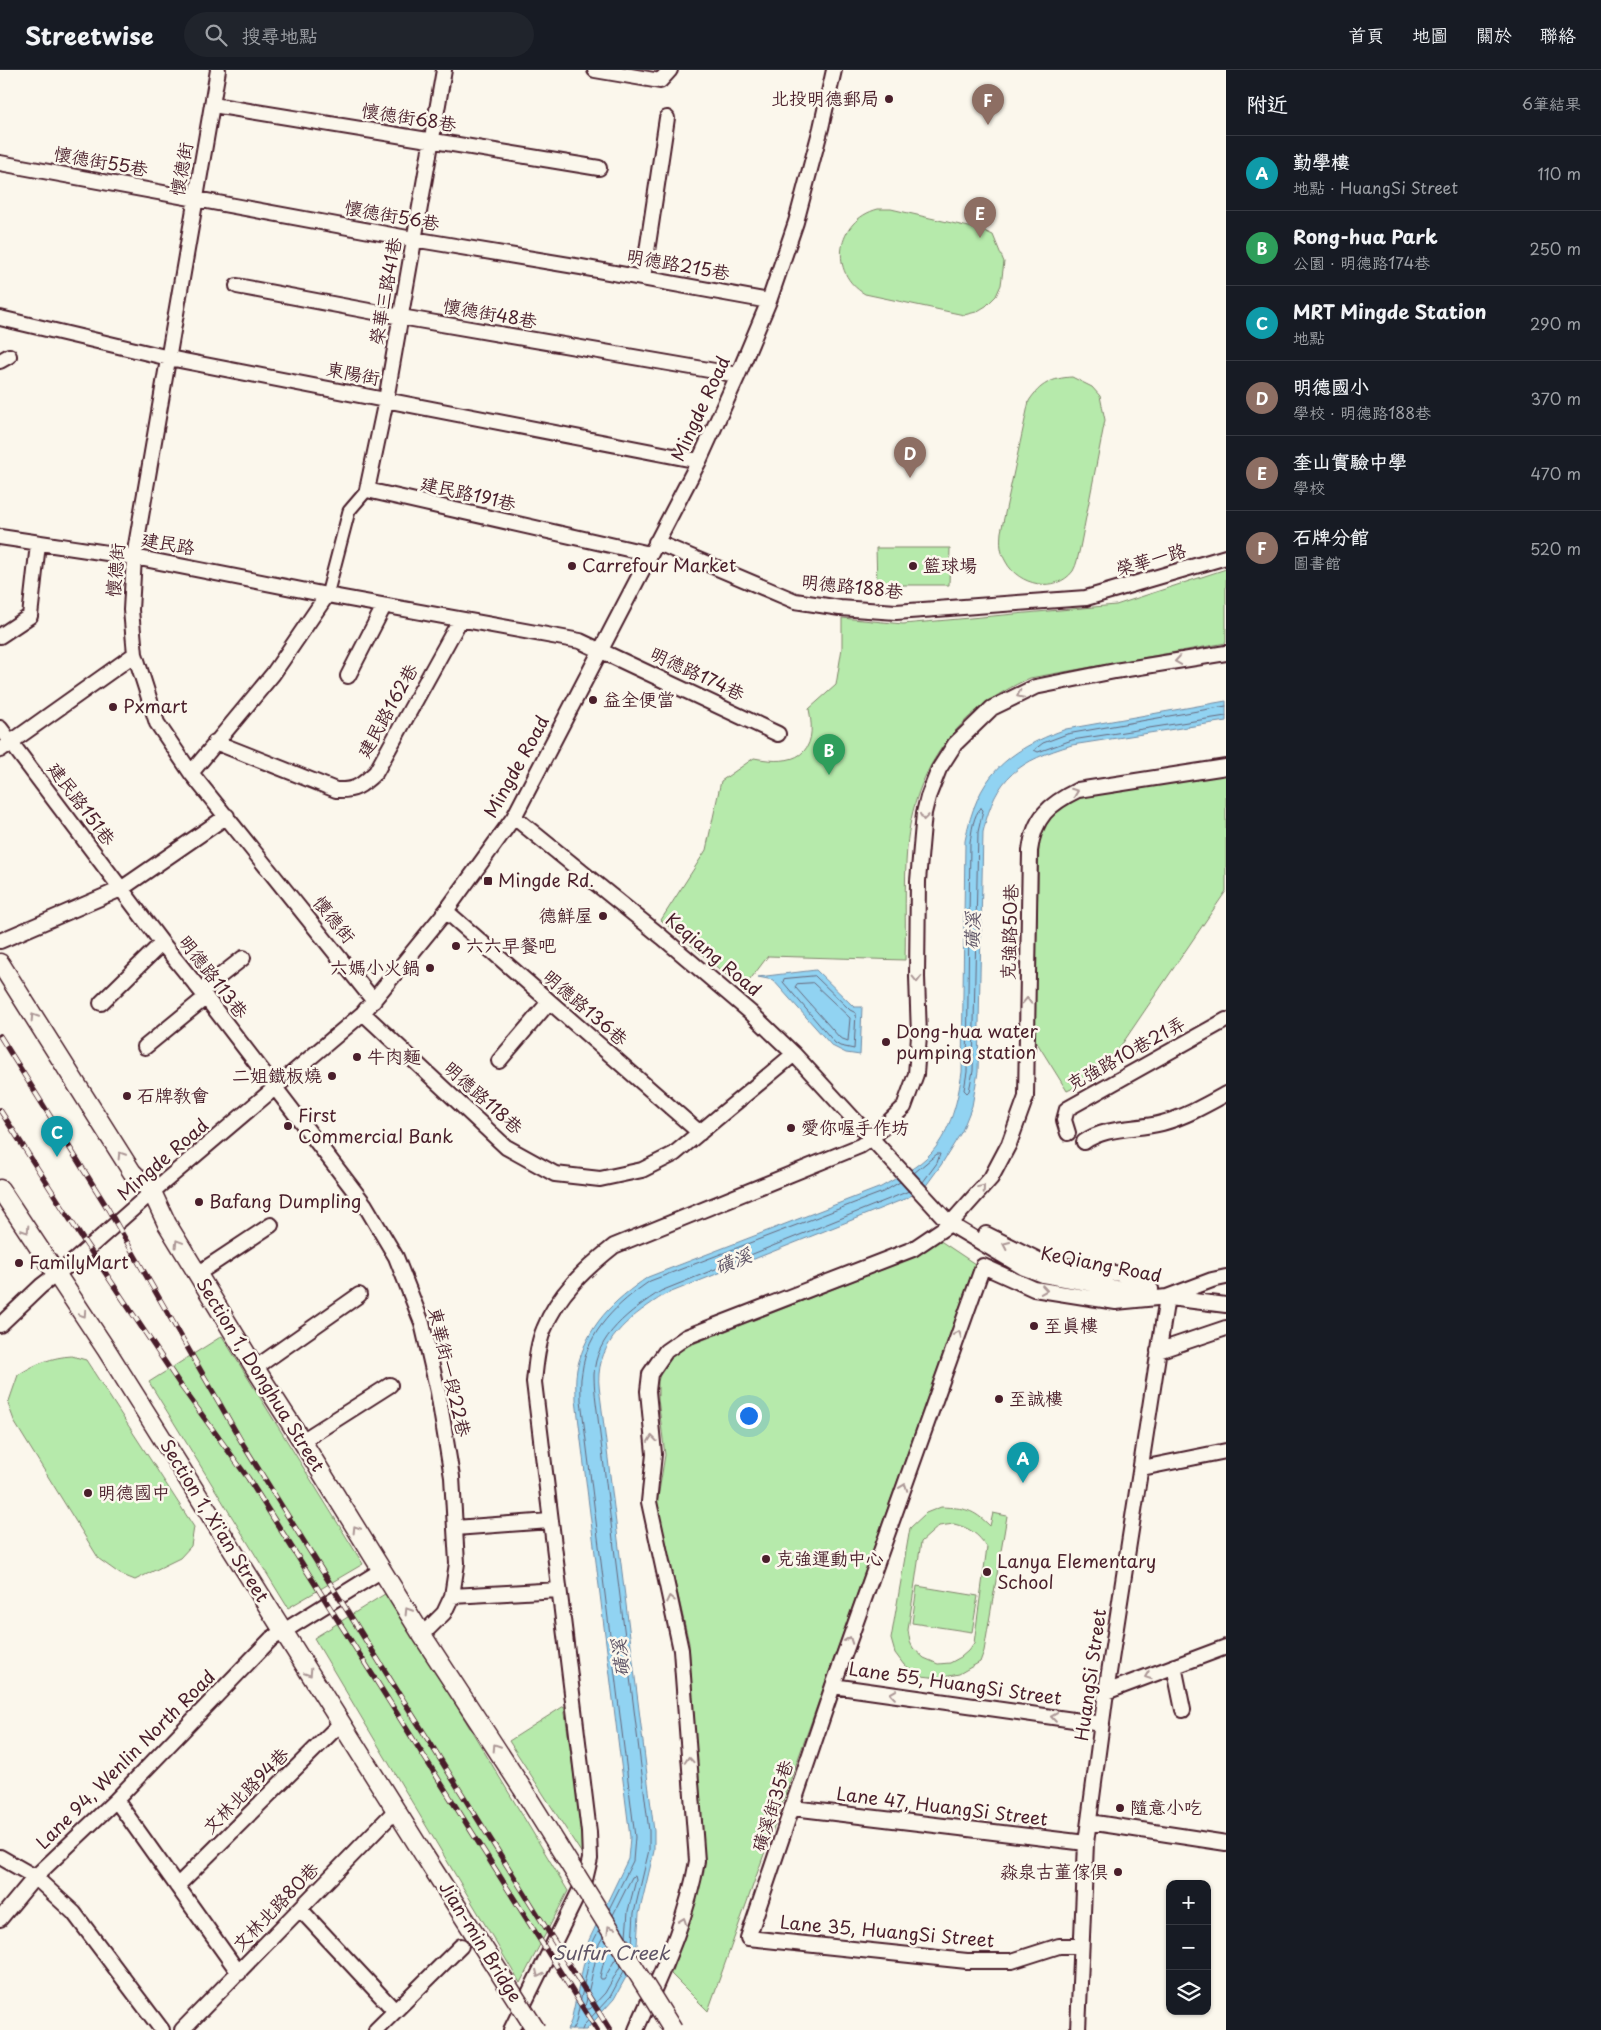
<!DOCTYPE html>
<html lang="zh-TW">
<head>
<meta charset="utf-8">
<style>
	body { margin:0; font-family:"Playpen Sans","LXGW WenKai TC",sans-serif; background:#20242c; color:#f1f3f6 }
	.controls { position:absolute; right:15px; bottom:15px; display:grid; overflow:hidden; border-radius:10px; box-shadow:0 1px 4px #0004 }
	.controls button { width:45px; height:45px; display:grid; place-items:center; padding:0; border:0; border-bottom:1px solid #363941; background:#171b24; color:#f1f3f6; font:25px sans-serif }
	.you { position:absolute; left:748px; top:1345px; width:18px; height:18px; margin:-12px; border:4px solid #fff; border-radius:50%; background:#1a73e8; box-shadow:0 0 0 8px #1a73e833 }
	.badge { display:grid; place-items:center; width:32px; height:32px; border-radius:50%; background:#ea580c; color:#fff; font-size:16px; font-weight:700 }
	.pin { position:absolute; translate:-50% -41px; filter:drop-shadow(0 1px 2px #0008) }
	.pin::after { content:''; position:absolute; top:26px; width:18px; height:15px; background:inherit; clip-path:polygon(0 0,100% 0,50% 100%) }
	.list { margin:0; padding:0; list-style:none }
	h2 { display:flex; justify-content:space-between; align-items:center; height:65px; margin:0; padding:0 20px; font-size:21px }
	h2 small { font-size:16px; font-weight:400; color:#9ea1a6 }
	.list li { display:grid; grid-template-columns:32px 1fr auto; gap:15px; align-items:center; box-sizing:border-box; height:75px; padding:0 20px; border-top:1px solid #363941 }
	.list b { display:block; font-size:19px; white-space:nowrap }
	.list p { margin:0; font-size:16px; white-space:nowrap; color:#9ea1a6 }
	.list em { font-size:16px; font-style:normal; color:#9ea1a6 }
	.icon { flex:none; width:28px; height:28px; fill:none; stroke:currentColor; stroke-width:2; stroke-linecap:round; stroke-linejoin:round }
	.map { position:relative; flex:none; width:1226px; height:1960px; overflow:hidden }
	header { display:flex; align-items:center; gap:30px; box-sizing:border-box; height:70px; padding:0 25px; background:#171b24; border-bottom:1px solid #363941 }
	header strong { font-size:24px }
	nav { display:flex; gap:28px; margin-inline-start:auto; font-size:18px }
	.search { width:350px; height:45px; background:#20242c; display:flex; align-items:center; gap:12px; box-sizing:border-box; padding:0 18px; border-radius:28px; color:#9ea1a6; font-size:19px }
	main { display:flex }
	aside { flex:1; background:#171b24 }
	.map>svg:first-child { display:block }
	.green { fill:#b6eaab; stroke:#80846b; fill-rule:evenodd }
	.water { fill:#91d3f2; stroke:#758ba2 }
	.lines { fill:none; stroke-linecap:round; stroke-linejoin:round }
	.shore { stroke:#66677b; stroke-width:1 }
	.pedestrian-casing { stroke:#4a1f2b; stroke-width:15 }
	.minor-casing { stroke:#4a1f2b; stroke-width:18 }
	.tertiary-casing { stroke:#4a1f2b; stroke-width:21 }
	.pedestrian { stroke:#fbf7ec; stroke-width:11 }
	.minor { stroke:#fbf7ec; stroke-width:14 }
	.tertiary { stroke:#fbf7ec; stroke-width:18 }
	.rail-casing { stroke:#4a1f2b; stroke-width:5.5 }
	.rail { stroke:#fbf7ec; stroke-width:4; stroke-dasharray:11; stroke-linecap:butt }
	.tertiary-bridge-casing { stroke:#4a1f2b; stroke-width:21; stroke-linecap:butt }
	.tertiary-bridge { stroke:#fbf7ec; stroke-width:18 }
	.oneway { stroke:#ab9695 }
	.poi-dot { fill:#4a1f2b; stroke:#fbf7ec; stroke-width:2 }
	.labels { text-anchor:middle; stroke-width:5; stroke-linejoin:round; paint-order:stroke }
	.poi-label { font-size:18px; fill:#4a1f2b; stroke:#fbf7ec; text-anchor:start }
	.street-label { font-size:18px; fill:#4a1f2b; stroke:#fbf7ec }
	.water-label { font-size:19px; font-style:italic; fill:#5f5567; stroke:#fbf7ec }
</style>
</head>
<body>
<header>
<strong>Streetwise</strong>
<div class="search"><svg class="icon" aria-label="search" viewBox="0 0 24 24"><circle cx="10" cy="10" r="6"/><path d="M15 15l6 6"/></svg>搜尋地點</div>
<nav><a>首頁</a><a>地圖</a><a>關於</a><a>聯絡</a></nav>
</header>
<main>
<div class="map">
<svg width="1226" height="1960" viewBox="0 0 1226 1960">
	<rect width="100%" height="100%" fill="#fbf7ec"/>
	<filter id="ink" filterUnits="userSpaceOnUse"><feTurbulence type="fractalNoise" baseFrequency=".02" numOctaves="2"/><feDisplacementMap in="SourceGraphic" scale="10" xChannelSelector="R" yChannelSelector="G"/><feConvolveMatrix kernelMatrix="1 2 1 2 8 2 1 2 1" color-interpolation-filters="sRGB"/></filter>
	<g filter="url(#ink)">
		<path class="green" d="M878 139H891L982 160 993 165 1004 192 1001 215 996 226 986 236 976 242 964 245 865 224C828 203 836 150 878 139Z
			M1072 307 1092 317 1100 326 1105 350 1080 478C1078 486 1077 494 1073 501 1056 524 1018 515 1006 492 1000 482 1000 473 1001 462L1029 331C1040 314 1052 308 1072 307Z
			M876 478H950L949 515H877Z
			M1226 499V573L1030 608C958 640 914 697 907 777 904 814 906 853 905 890L768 886 743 919 661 850 706 780 721 711 754 688C795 696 819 686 809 639L836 615 842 578V548L903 554 1116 535Z
			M1226 704V821L1101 1005 1067 1021 1034 968 1039 773 1045 753 1057 740 1080 728Z
			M939 1170 975 1194 708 1941 671 1904 704 1802 689 1573 657 1434 665 1385 658 1329V1311L664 1293 675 1281 917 1186Z
			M222 1266 363 1494 288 1538 149 1312Z
			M72 1286 86 1290 194 1457 191 1476 180 1488 135 1510 120 1504 99 1489 15 1353 8 1334 18 1305C35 1294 52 1287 72 1286Z
			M941 1437C965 1438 973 1439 990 1456L993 1443 1007 1446 984 1581 980 1592 959 1604 939 1608 922 1606 904 1595 895 1583 891 1569 910 1458 926 1443ZM954 1454C970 1458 978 1464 987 1477L974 1573 968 1581 961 1587 950 1593 938 1594 924 1588 913 1578 910 1572 908 1560 921 1472 939 1456Z
			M917 1516 978 1526 972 1562 912 1553Z
			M388 1522 568 1821 520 1913 314 1568Z
			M564 1636 586 1790 509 1671Z"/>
		<path class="water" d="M1226 631V651L1072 675C1019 691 996 706 983 762L978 1002 972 1036 962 1061 941 1095 925 1117 907 1128 664 1225C634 1244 602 1267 599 1304 598 1313 600 1323 601 1332L654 1761V1781L639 1844 636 1889 614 1929 586 1960H567L571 1951 589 1870 628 1789 630 1767 576 1330C576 1320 575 1309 577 1299 587 1255 613 1231 648 1207L881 1117C898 1107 919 1097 932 1082 951 1060 958 1030 962 1002L965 771C977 707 1005 681 1066 659Z
			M816 900 854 937H862L860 985 846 983 832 976 773 910 758 907Z"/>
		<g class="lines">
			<path class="shore" d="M1226 636 1067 664 1043 673 1034 680 1038 682 1072 670 1226 646
				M981 738 983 740 978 762 973 1001 969 1021 967 1023 964 1020 967 1002 970 772C972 761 973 745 981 738Z
				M815 906 850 940 856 943 854 979 840 976 835 973 783 912 784 909Z
				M813 913 850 948 848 971 840 968 795 917 797 914Z
				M914 1103 937 1084H940L937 1093 923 1112
				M609 1839 633 1791 635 1767 581 1330C581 1321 580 1311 582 1302 587 1261 618 1233 650 1211L883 1122 900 1112
				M613 1845 632 1807 635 1806 636 1810 628 1841 626 1866
				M603 1867 599 1874 585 1937 586 1939H590L605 1923 621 1895
				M608 1874 600 1907 601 1909H604L616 1888
				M632 1875 634 1843 649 1780V1761L596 1332C595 1324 594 1314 594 1305 595 1266 631 1240 661 1221L909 1121
				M572 1960 576 1952 593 1872 599 1860
				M582 1960 584 1955 610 1927 624 1901"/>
			<g class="pedestrian-casing">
				<path id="pedestrian" d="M327 525 349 441 367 420"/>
			</g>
			<g class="minor-casing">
				<path id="minor" d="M218 0 134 487 131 540 135 584 157 653 191 703 374 931
					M444 0 386 330 367 420 650 484
					M595 0 660 11 670 0
					M213 35 599 98
					M0 93 413 169 581 197 769 231
					M643 208 667 48
					M237 216 401 247 738 305
					M0 248 169 288 699 391
					M0 291 9 286
					M0 467 134 487 327 525 580 571 778 664
					M656 472 795 531 840 538 896 542 1086 528 1226 487
					M0 566 30 546 38 474
					M348 606 384 536
					M0 658 162 873 201 921 365 1135 396 1187 422 1253 438 1322 452 1407 457 1493 452 1526 444 1543 422 1565
					M215 672 336 720C356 721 362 715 376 702L460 550
					M0 680 135 584
					M191 703 273 604 327 525
					M514 747 662 867 750 942 794 984 950 1154 1024 1198 1043 1205 1149 1224
					M446 841 700 1063
					M0 871 121 819 227 746
					M201 921 243 888
					M101 933 162 873
					M363 943 506 1077 555 1104 600 1109 642 1100 674 1084 794 984
					M145 977 206 927
					M499 991 549 932
					M1068 1063 1064 1050 1067 1039 1226 950
					M1084 1072C1106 1056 1136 1060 1162 1053 1185 1047 1206 1035 1226 1024
					M986 1164 1045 1193 1120 1204 1151 1219
					M197 1204 271 1155
					M1170 1228 1226 1235
					M0 1255 41 1216 75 1190 152 1122 363 943 446 841 514 747 699 391 738 305 769 231 796 152 821 58 834 0
					M1158 1281 1226 1258
					M255 1298 359 1225
					M302 1371 390 1315
					M1142 1398 1226 1381
					M455 1458 550 1451
					M452 1526 559 1520
					M1174 1596 1183 1640
					M833 1616 1102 1654
					M1106 1622 1226 1577
					M116 1730 239 1903
					M793 1738 1086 1773
					M1089 1752 1226 1773
					M0 1787 35 1807 74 1843 162 1960
					M177 1816 341 1653
					M300 1839 395 1941
					M0 1849 35 1807 116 1730 271 1569 382 1500
					M1081 1876H1059L1012 1891H967L748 1868 833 1616 983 1196 1034 1219 1116 1232 1167 1227 1212 1210 1226 1207
					M182 1960 396 1740
					M376 1960 461 1876
					M511 1960 585 1810 590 1789 589 1762 534 1312C536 1295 537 1275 544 1259 558 1224 585 1199 614 1176L860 1076 872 1068 904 1037 916 1004 919 966 917 907 918 811 924 743 928 727 939 699 955 674 992 638 1035 617 1115 601 1226 583
					M636 1960C661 1903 686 1854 697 1791L681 1580 649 1432 654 1384 648 1321 650 1304 666 1281 686 1267 913 1179 950 1154 991 1108 1009 1074 1026 1027 1030 781C1034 747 1049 734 1078 720L1226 697
					M1078 1960 1086 1773 1106 1622 1167 1227"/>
			</g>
			<g class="tertiary-casing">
				<path id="tertiary" d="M0 893 132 1102 152 1122 167 1154 255 1298 302 1371 422 1565 522 1718
					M0 1119 106 1279 424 1785"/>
			</g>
			<use href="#pedestrian" class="pedestrian"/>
			<use href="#minor" class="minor"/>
			<use href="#tertiary" class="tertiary"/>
			<g class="rail-casing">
				<path id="rail" d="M0 966 108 1139 244 1376 610 1960
					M0 1040 80 1165 181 1316 248 1408 597 1960"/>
			</g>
			<use href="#rail" class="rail"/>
			<g class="tertiary-bridge-casing">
				<path id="tertiary-bridge" d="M522 1718 673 1960
					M424 1785 536 1960"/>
			</g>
			<use href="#tertiary-bridge" class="tertiary-bridge"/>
		</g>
		<defs><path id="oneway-chevron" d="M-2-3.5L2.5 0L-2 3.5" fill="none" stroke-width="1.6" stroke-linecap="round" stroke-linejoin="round" transform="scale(1.25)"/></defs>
		<g class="oneway">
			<use href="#oneway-chevron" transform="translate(1178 591) rotate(171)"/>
			<use href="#oneway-chevron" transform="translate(1020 625) rotate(154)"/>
			<use href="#oneway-chevron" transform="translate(1075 722) rotate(-21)"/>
			<use href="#oneway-chevron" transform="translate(924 747) rotate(98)"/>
			<use href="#oneway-chevron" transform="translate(917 909) rotate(89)"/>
			<use href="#oneway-chevron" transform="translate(1027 931) rotate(-88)"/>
			<use href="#oneway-chevron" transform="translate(34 947) rotate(-122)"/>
			<use href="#oneway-chevron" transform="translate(121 1085) rotate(-122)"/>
			<use href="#oneway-chevron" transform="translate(982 1118) rotate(-50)"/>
			<use href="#oneway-chevron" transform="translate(26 1160) rotate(57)"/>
			<use href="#oneway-chevron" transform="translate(178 1173) rotate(-121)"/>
			<use href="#oneway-chevron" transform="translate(1006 1175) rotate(-155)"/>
			<use href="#oneway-chevron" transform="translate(1044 1220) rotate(9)"/>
			<use href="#oneway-chevron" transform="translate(83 1244) rotate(57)"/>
			<use href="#oneway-chevron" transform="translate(958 1264) rotate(-70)"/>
			<use href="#oneway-chevron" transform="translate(652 1369) rotate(-96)"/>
			<use href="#oneway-chevron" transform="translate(904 1417) rotate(-70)"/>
			<use href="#oneway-chevron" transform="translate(356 1459) rotate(-122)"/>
			<use href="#oneway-chevron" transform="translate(670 1529) rotate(-102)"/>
			<use href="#oneway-chevron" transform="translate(408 1541) rotate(-122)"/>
			<use href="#oneway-chevron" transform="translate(849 1570) rotate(-70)"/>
			<use href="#oneway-chevron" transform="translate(309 1603) rotate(57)"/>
			<use href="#oneway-chevron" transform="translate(1148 1606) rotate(159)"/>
			<use href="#oneway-chevron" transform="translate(893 1624) rotate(-172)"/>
			<use href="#oneway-chevron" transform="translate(1054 1647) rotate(-172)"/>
			<use href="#oneway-chevron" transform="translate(496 1677) rotate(-123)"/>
			<use href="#oneway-chevron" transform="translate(689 1690) rotate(-94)"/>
			<use href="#oneway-chevron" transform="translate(683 1851) rotate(-71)"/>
			<use href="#oneway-chevron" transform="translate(610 1859) rotate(-122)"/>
			<use href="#oneway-chevron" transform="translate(539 1904) rotate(116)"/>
		</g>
	</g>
	<g class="poi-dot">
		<circle cx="889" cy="29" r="5"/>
		<circle cx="572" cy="496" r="5"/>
		<circle cx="913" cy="496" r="5"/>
		<circle cx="593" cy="630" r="5"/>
		<circle cx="113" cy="637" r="5"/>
		<rect x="483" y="806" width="10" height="10" rx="2.5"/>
		<circle cx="603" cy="846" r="5"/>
		<circle cx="456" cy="876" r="5"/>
		<circle cx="430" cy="898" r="5"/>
		<circle cx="886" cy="972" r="5"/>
		<circle cx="357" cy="987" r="5"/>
		<circle cx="332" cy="1006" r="5"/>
		<circle cx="127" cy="1026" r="5"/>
		<circle cx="288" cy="1056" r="5"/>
		<circle cx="791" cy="1058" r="5"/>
		<circle cx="199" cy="1132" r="5"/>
		<circle cx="19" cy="1193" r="5"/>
		<circle cx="1034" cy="1256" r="5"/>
		<circle cx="999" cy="1329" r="5"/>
		<circle cx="88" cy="1423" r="5"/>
		<circle cx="766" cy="1489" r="5"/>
		<circle cx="987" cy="1502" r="5"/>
		<circle cx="1120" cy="1738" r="5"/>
		<circle cx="1118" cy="1802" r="5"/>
	</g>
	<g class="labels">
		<g class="poi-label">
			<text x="879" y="35" text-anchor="end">北投明德郵局</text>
			<text x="582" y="502">Carrefour Market</text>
			<text x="923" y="502">籃球場</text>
			<text x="603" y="636">益全便當</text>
			<text x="123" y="643">Pxmart</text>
			<text x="498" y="817">Mingde Rd.</text>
			<text x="593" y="852" text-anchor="end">德鮮屋</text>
			<text x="466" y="882">六六早餐吧</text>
			<text x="420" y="904" text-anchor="end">六媽小火鍋</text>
			<text x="896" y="968">Dong-hua water<tspan x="896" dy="21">pumping station</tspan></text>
			<text x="367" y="993">牛肉麵</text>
			<text x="322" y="1012" text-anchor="end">二姐鐵板燒</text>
			<text x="137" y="1032">石牌教會</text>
			<text x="298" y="1052">First<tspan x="298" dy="21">Commercial Bank</tspan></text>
			<text x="801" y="1064">愛你喔手作坊</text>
			<text x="209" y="1138">Bafang Dumpling</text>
			<text x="29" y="1199">FamilyMart</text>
			<text x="1044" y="1262">至真樓</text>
			<text x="1009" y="1335">至誠樓</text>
			<text x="98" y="1429">明德國中</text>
			<text x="776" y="1495">克強運動中心</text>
			<text x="997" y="1498">Lanya Elementary<tspan x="997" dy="21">School</tspan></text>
			<text x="1130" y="1744">隨意小吃</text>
			<text x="1108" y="1808" text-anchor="end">淼泉古董傢俱</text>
		</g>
		<g class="street-label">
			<text transform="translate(409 48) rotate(9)" y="6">懷德街68巷</text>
			<text transform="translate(101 92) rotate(10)" y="6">懷德街55巷</text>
			<text transform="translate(182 99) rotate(-80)" y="6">懷德街</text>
			<text transform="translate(392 146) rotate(10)" y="6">懷德街56巷</text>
			<text transform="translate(678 195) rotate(10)" y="6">明德路215巷</text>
			<text transform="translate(386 221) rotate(-80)" y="6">榮華三路41巷</text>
			<text transform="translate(490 244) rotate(10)" y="6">懷德街48巷</text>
			<text transform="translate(353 304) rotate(11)" y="6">東陽街</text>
			<text transform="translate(701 339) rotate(-65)" y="6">Mingde Road</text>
			<text transform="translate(468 424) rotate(13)" y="6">建民路191巷</text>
			<text transform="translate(168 474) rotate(10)" y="6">建民路</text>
			<text transform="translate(1151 490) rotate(-16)" y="6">榮華一路</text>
			<text transform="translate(116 500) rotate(-85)" y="6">懷德街</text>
			<text transform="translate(852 517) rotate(6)" y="6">明德路188巷</text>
			<text transform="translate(697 604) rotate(25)" y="6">明德路174巷</text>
			<text transform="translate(388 641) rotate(-61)" y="6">建民路162巷</text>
			<text transform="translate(517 697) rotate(-61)" y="6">Mingde Road</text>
			<text transform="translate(81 734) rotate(53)" y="6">建民路151巷</text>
			<text transform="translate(334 850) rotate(51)" y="6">懷德街</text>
			<text transform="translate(1010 862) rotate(-88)" y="6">克強路50巷</text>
			<text transform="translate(713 885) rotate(40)" y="6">Keqiang Road</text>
			<text transform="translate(213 907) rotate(52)" y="6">明德路113巷</text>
			<text transform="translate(585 938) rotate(41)" y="6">明德路136巷</text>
			<text transform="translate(1126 984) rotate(-29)" y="6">克強路10巷21弄</text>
			<text transform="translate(483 1028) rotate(42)" y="6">明德路118巷</text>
			<text transform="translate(163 1090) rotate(-41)" y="6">Mingde Road</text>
			<text transform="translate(1101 1195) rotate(11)" y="6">KeQiang Road</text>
			<text transform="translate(449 1302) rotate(77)" y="6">東華街一段22巷</text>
			<text transform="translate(260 1305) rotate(58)" y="6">Section 1, Donghua Street</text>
			<text transform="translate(214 1451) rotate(58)" y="6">Section 1, Xi'an Street</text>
			<text transform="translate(1091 1605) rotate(-82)" y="6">HuangSi Street</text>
			<text transform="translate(955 1614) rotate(8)" y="6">Lane 55, HuangSi Street</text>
			<text transform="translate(126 1690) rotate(-45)" y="6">Lane 94, Wenlin North Road</text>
			<text transform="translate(246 1721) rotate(-45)" y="6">文林北路94巷</text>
			<text transform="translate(773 1736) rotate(-72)" y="6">磺溪街35巷</text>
			<text transform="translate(942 1737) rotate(7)" y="6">Lane 47, HuangSi Street</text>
			<text transform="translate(276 1837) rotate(-46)" y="6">文林北路80巷</text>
			<text transform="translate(887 1862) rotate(5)" y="6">Lane 35, HuangSi Street</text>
			<text transform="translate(480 1872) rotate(58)" y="6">Jian-min Bridge</text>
		</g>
		<g class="water-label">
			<text transform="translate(972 861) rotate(-88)" y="7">磺溪</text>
			<text transform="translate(733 1191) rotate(-22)" y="7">磺溪</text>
			<text transform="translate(620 1588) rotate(-96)" y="7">磺溪</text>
			<text x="611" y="1890">Sulfur Creek</text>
		</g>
	</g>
</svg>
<div class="controls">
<button>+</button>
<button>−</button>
<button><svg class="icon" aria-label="layers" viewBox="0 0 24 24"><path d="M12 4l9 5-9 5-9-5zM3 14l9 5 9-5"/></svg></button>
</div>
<div class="you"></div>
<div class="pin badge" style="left:1023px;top:1413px;background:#0f9aa8">A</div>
<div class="pin badge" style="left:829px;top:705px;background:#2e9e5b">B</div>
<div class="pin badge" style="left:57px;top:1087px;background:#0f9aa8">C</div>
<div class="pin badge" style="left:910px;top:408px;background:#8d6e63">D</div>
<div class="pin badge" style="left:980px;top:168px;background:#8d6e63">E</div>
<div class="pin badge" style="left:988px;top:55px;background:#8d6e63">F</div>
</div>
<aside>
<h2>附近<small>6筆結果</small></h2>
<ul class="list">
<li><span class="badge" style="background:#0f9aa8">A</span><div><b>勤學樓</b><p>地點 · HuangSi Street</p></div><em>110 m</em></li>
<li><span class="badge" style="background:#2e9e5b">B</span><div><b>Rong-hua Park</b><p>公園 · 明德路174巷</p></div><em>250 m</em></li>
<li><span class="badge" style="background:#0f9aa8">C</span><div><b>MRT Mingde Station</b><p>地點</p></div><em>290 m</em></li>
<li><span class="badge" style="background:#8d6e63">D</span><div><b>明德國小</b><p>學校 · 明德路188巷</p></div><em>370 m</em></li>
<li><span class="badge" style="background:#8d6e63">E</span><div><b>奎山實驗中學</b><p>學校</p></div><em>470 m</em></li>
<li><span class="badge" style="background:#8d6e63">F</span><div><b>石牌分館</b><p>圖書館</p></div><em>520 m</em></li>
</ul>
</aside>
</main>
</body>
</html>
